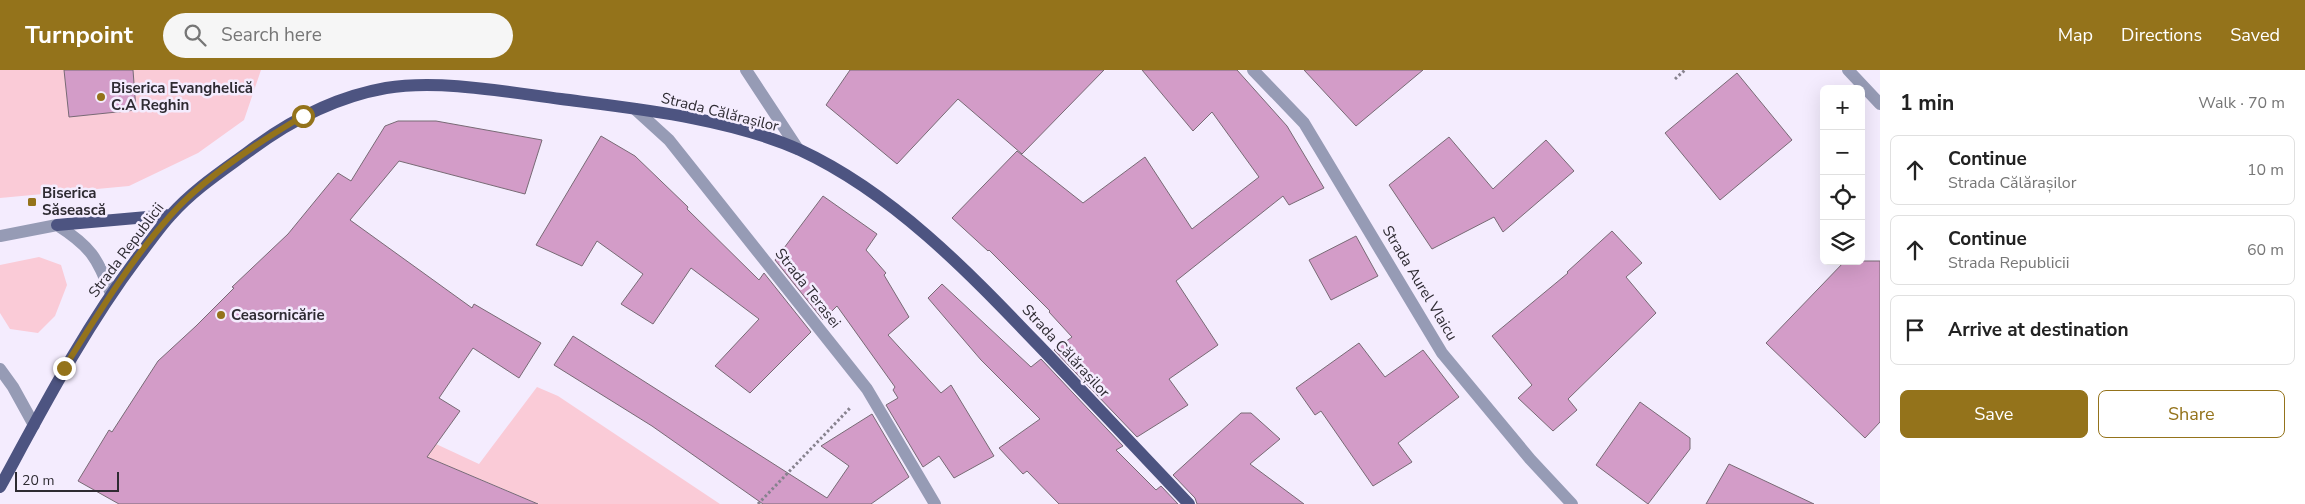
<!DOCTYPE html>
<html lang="en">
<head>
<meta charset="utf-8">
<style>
	body { margin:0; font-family:"Nunito Sans",sans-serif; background:#f6f6f6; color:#222 }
	.controls { position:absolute; right:15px; top:15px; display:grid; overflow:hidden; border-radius:8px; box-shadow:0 5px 20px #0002 }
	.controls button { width:45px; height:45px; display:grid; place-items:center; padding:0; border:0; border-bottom:1px solid #e0e0e0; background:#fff; color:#222; font:25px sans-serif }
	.scale { position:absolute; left:15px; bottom:12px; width:104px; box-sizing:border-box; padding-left:5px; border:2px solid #2e2b32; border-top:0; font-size:14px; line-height:18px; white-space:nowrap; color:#2e2b32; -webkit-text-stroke:4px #f4ecfe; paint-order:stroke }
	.stop { position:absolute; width:15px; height:15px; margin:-11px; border:4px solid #94731b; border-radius:50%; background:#fff }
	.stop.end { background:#94731b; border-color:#fff; box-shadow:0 1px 5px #0008 }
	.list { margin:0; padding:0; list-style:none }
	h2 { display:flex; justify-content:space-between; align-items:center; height:65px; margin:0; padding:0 20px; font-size:21px }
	h2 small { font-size:16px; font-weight:400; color:#767676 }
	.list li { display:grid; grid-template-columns:32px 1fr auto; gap:15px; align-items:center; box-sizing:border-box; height:70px; margin:0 10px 10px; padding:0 10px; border:1px solid #e0e0e0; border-radius:8px }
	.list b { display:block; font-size:19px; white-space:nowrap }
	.list p { margin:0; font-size:16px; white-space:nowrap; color:#767676 }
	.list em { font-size:16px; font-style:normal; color:#767676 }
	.actions { display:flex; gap:10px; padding:15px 20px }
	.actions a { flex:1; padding:11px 0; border:1px solid #94731b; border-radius:8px; text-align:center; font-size:18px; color:#94731b }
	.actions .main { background:#94731b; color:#fff }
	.icon { flex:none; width:28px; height:28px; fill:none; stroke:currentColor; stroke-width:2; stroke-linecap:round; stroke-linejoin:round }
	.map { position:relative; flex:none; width:1880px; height:434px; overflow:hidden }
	header { display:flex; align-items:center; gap:30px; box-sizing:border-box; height:70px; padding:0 25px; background:#94731b; color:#fff }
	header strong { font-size:24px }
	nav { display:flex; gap:28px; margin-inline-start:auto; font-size:18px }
	.search { width:350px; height:45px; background:#f6f6f6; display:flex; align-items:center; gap:12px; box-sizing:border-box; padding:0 18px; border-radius:28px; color:#767676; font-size:19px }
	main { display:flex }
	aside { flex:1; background:#fff }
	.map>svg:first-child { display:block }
	.green { fill:#facbd7 }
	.building { fill:#d39cc8; stroke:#786a75 }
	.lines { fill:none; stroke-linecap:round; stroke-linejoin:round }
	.path { stroke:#87828e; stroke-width:3; stroke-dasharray:2.5 2.5; stroke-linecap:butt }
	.minor { stroke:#969bb5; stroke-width:12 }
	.major { stroke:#4d5481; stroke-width:12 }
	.route { stroke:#94731b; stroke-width:6 }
	.poi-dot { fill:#94731b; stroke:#f4ecfe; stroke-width:2 }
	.labels { text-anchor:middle; stroke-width:5; stroke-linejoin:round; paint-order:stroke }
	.poi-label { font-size:15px; font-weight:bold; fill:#2e2b32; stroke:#f4ecfe; text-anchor:start }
	.street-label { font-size:15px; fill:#2e2b32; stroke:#f4ecfe }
</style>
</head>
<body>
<header>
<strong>Turnpoint</strong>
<div class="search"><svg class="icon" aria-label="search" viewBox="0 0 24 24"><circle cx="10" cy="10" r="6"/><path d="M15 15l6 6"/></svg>Search here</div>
<nav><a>Map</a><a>Directions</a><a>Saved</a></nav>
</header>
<main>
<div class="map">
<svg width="1880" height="434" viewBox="0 0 1880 434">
	<rect width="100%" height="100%" fill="#f4ecfe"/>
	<path class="green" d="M0 0H261L244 50 198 83 129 116 0 128Z
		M39 187 61 195 67 215 55 246 38 263 10 259 0 243V195Z
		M537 317 558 326 720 434H539L377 366 436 374 479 394Z"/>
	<path class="building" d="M64 0H133L136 40 69 47Z
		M850 0H1104L1022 84 958 29 897 94 826 35Z
		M1142 0H1237L1287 56 1324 118 1289 135 1283 126 1176 211 1218 275 1169 309 1188 335 1137 367 1054 280 1072 267 1049 242 1050 241 989 180 988 181 952 148 1017 81 1083 133 1145 87 1192 159 1259 107 1212 42 1193 61Z
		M1304 0H1423L1356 56Z
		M1737 3 1792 70 1720 130 1665 63Z
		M398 51H436L542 70 525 124 399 91 350 150 472 238 474 234 541 273 519 308 473 278 439 328 460 341 427 387 538 434H119L78 411 109 360 112 362 158 291 196 256 234 218 232 217 288 164 338 103 351 111 385 56Z
		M601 66 635 86 688 137 687 139 759 210 764 203 811 262 750 323 715 296 759 249 691 198 653 254 621 234 643 204 597 171 582 196 536 175Z
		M1449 67 1493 119 1546 70 1574 101 1503 162 1494 147 1432 179 1389 115Z
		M823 126 877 164 866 180 886 203 884 205 909 247 888 265 941 323 951 315 994 386 954 408 939 386 923 397 886 335 898 328 893 320 895 317 837 236 823 250 775 190Z
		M1612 161 1642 193 1626 207 1656 243 1568 329 1577 340 1553 361 1518 328 1532 315 1492 266 1568 203 1567 202Z
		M1356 166 1378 206 1331 230 1309 190Z
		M1845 191H1880V352L1865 368 1766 273Z
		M942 214 1031 297 1041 289 1123 376 1116 380 1156 420 1161 416 1178 434H1059L1027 401 1023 404 999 378 1040 349 981 290 928 228Z
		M573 266 827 428 849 396 821 376 872 344 909 407 871 434H763L652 356 554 295Z
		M1359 273 1385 307 1423 280 1459 327 1398 373 1412 392 1373 416 1321 341 1315 345 1296 318Z
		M1640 332 1690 368V379L1648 434 1596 395Z
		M1241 343H1251L1280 369 1250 394 1304 434H1197L1195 428 1173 405Z
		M1729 394 1814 434H1706Z"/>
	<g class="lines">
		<path class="path" d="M1675 9 1685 0
			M758 434 851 337"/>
		<path class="minor" d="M746 0 798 79
			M1253 0 1304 53 1442 283 1530 389 1572 434
			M1848 0 1880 34
			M635 39 669 70 867 319 935 434
			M0 166 57 155C90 176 98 188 111 224
			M0 299 13 317 34 355"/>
		<path class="major" d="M57 155 170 145
			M0 417C43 338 84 259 138 187 149 173 159 158 171 145 193 120 222 101 248 82 289 51 335 27 386 18 439 9 507 22 561 29 639 39 728 48 800 80 897 125 974 208 1047 284 1094 334 1142 384 1189 434"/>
	</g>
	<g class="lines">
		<path class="route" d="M64 298C97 246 129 192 170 146 204 107 259 72 303 46"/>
	</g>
	<g class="poi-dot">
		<circle cx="101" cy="27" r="5"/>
		<rect x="27" y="127" width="10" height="10" rx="2.5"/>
		<circle cx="221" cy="245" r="5"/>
	</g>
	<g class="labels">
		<g class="poi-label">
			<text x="111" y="23">Biserica Evanghelică<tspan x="111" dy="17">C.A Reghin</tspan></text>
			<text x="42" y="128">Biserica<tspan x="42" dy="17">Săsească</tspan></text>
			<text x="231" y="250">Ceasornicărie</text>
		</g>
		<g class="street-label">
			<text transform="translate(720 42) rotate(14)" y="5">Strada Călărașilor</text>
			<text transform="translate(126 180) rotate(-53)" y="5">Strada Republicii</text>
			<text transform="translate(1420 213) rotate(59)" y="5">Strada Aurel Vlaicu</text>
			<text transform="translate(808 218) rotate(52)" y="5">Strada Terasei</text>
			<text transform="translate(1066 281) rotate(47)" y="5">Strada Călărașilor</text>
		</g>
	</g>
</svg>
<div class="controls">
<button>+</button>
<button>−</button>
<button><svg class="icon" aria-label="locate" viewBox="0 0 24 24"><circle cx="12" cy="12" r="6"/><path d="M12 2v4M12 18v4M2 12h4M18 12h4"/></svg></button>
<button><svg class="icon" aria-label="layers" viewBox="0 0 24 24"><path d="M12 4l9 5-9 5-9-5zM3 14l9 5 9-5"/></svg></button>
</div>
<div class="scale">20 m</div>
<div class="stop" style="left:303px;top:46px"></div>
<div class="stop end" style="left:64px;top:298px"></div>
</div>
<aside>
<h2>1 min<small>Walk · 70 m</small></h2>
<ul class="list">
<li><svg class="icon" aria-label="ahead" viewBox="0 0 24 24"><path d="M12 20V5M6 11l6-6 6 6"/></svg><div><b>Continue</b><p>Strada Călărașilor</p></div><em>10 m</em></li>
<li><svg class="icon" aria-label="ahead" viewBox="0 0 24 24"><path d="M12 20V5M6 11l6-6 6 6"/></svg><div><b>Continue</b><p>Strada Republicii</p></div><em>60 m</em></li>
<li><svg class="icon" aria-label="arrive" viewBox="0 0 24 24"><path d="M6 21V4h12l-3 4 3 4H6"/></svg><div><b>Arrive at destination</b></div></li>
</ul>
<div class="actions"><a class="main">Save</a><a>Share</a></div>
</aside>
</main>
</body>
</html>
